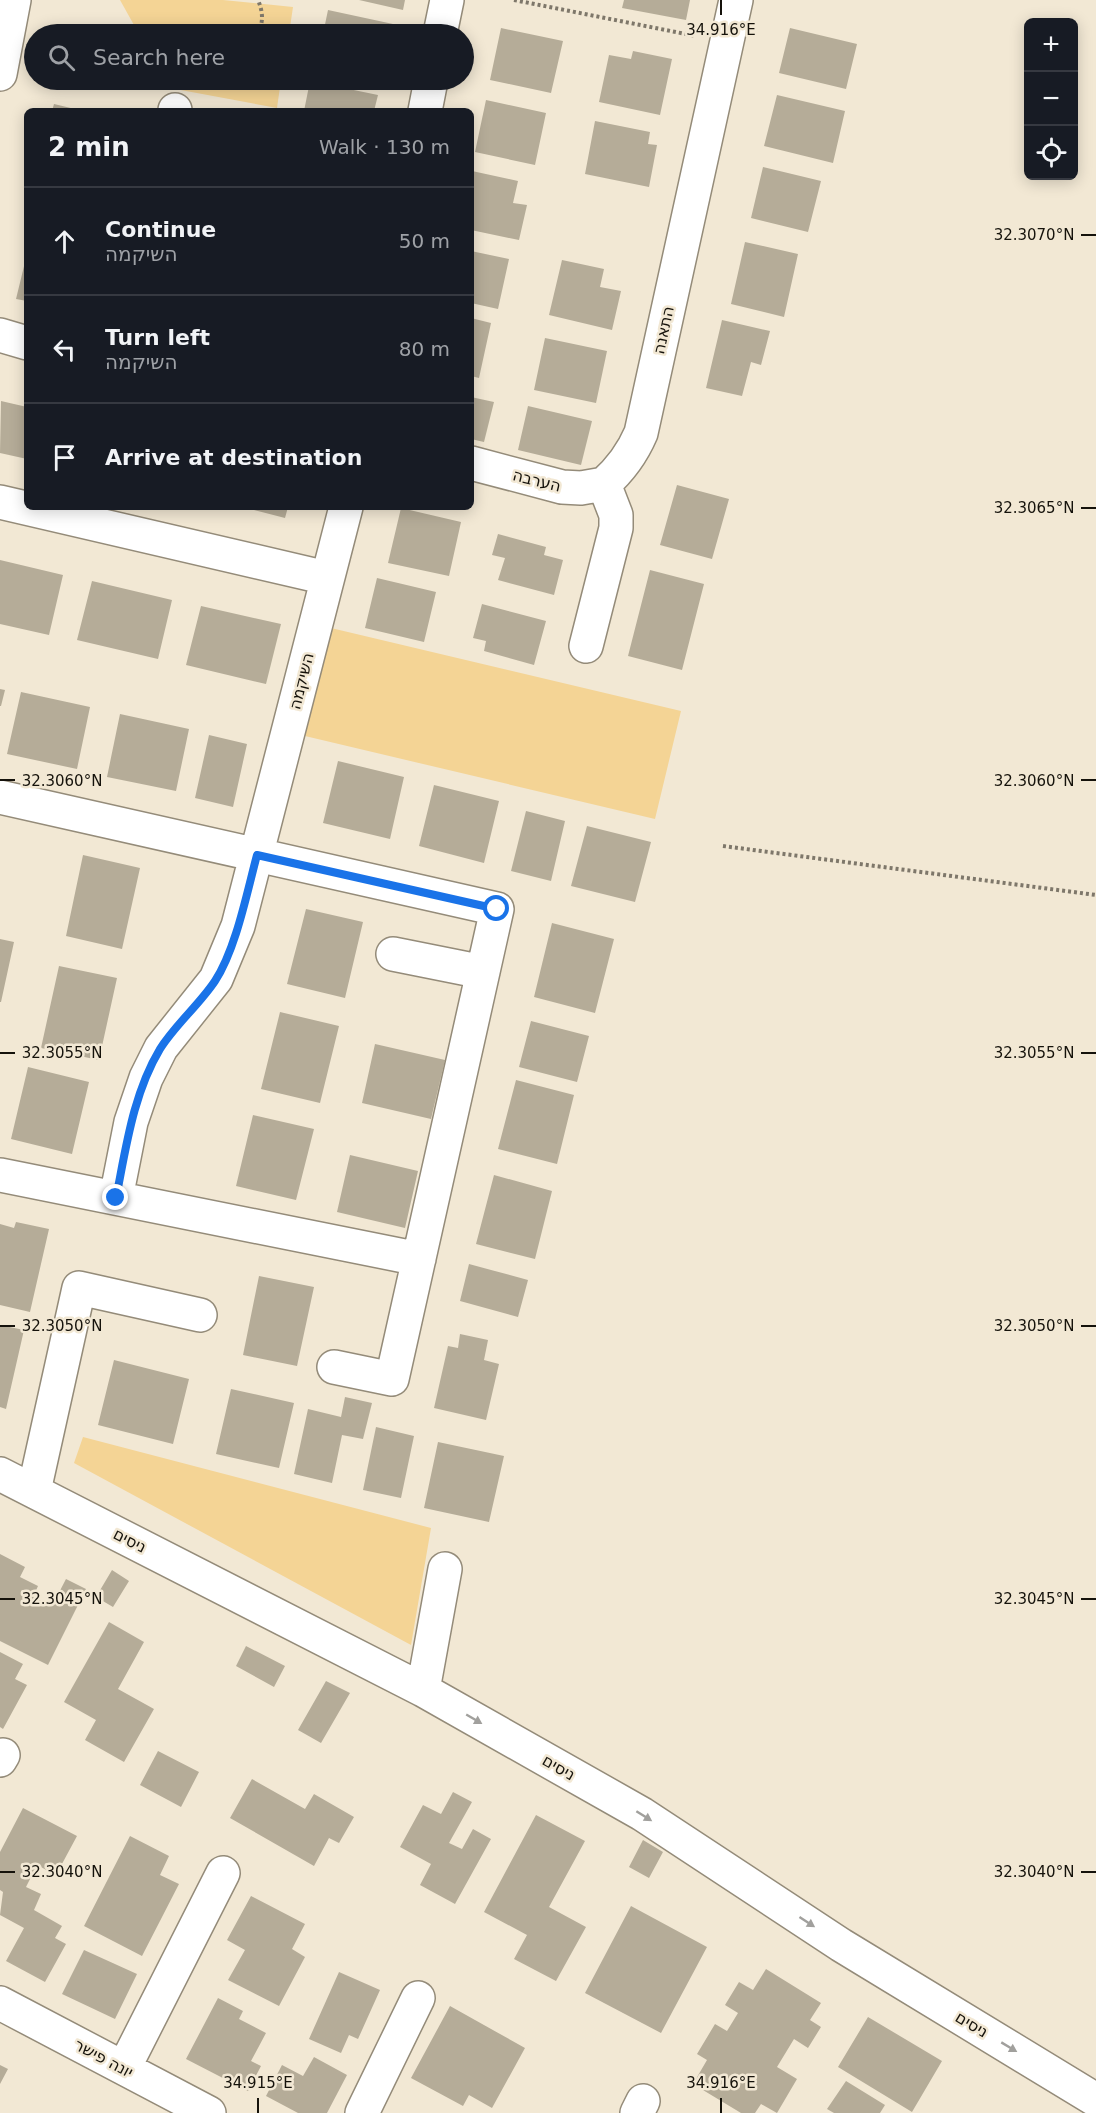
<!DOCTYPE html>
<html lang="en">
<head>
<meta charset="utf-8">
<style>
	body { margin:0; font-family:"DejaVu Sans","Noto Sans Hebrew",sans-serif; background:#20242c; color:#f1f3f6 }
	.controls { position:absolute; right:18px; top:18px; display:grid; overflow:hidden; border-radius:9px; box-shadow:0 3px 15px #0003 }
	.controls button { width:54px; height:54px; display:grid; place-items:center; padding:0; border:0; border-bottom:2px solid #363941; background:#171b24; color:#f1f3f6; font:30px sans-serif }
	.stop { position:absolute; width:18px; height:18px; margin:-14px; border:4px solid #1a73e8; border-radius:50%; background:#fff }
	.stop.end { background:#1a73e8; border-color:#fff; box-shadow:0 2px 6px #0008 }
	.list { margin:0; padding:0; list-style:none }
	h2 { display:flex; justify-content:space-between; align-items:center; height:78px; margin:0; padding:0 24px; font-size:26px }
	h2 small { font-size:20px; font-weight:400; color:#9ea1a6 }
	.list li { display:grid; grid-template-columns:39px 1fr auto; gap:18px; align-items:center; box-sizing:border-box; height:108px; padding:0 24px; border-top:2px solid #363941 }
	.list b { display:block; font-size:22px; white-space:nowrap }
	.list p { margin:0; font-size:20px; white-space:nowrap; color:#9ea1a6 }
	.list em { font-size:20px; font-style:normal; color:#9ea1a6 }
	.icon { flex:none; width:33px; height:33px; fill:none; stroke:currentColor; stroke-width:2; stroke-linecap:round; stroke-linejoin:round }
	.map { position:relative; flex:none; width:1096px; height:2113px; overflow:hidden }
	.search { position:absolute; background:#171b24; box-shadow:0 3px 15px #0003; left:24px; top:24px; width:450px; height:66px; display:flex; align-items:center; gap:15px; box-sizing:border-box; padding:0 21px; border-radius:33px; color:#9ea1a6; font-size:22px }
	.panel { position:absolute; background:#171b24; box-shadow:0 3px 15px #0003; left:24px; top:108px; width:450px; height:402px; border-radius:9px }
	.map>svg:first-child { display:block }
	.green { fill:#f4d495 }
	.building { fill:#b5ac98 }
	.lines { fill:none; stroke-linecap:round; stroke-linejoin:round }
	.minor-casing { stroke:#948b79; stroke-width:36 }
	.path { stroke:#7e776a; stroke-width:4; stroke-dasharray:3 3; stroke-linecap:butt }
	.minor { stroke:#fff; stroke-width:33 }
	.oneway { fill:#a1a09d }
	.route { stroke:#1a73e8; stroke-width:8 }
	.ticks { fill:none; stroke:#15120b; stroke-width:2 }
	.labels { text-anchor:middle; stroke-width:5; stroke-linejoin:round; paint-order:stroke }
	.street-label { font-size:16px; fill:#15120b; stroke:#f2e8d4 }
	.ticks-label { font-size:15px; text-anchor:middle; fill:#15120b; stroke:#f2e8d4; stroke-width:5; stroke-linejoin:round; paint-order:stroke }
</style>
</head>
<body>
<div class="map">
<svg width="1096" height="2113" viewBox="0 0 1096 2113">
	<rect width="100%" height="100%" fill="#f2e8d4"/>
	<path class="green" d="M120 0H223L293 7 289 34H139Z
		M143 80H281L277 108 143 83Z
		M331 628 681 711 655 819 305 736Z
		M83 1437 431 1528 411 1645 74 1463Z"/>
	<path class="building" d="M359 0H405L403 10Z
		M624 0H690L686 20 622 8Z
		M328 10 393 24 391 34H323Z
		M501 28 563 41 551 93 490 80Z
		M790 28 857 44 846 89 779 73Z
		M633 51 672 59 660 115 599 102 609 55 631 59Z
		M310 81 378 95 374 111H304Z
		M777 95 845 111 833 163 764 146Z
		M486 100 546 113 535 165 475 152Z
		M54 104 79 110V111H52Z
		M595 121 650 132 648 144 657 145 649 187 585 174Z
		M763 167 821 181 808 232 751 218Z
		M472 171 518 181 513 203 527 205 519 240 471 230Z
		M745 242 798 254 784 317 731 304Z
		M471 251 509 259 498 309 471 303Z
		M26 258H27V301L16 299Z
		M562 260 604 269 600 287 621 291 612 330 549 315Z
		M471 318 491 323 479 378 471 376Z
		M722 320 770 331 761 365 751 362 742 396 706 388Z
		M545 338 607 351 596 403 534 390Z
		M471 397 494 402 484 442 471 439Z
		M1 401 27 407V459L0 453Z
		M528 406 592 421 581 465 518 450Z
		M677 485 729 499 712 559 660 545Z
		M242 507H288L285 518Z
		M401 508 461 522 449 576 388 563Z
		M498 534 546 547 544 555 563 560 554 595 498 580 505 558 492 555Z
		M0 560 63 575 49 635 0 624Z
		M650 570 704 584 682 670 628 656Z
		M377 578 436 592 424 642 365 628Z
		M92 581 172 600 158 659 77 640Z
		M482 604 546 621 534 665 484 651 486 641 473 638Z
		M201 606 281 624 266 684 186 665Z
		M0 689 5 690 1 706H0Z
		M21 692 90 707 77 769 7 754Z
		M120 714 189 729 176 791 107 777Z
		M209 735 247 744 233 807 195 798Z
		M338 761 404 777 390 839 323 823Z
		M434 785 499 801 484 863 419 846Z
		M526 811 565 821 551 881 511 871Z
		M587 826 651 842 635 902 571 886Z
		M83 855 140 868 122 949 66 936Z
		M306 909 363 922 345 998 287 984Z
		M552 923 614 939 595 1013 534 997Z
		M0 939 14 942 1 1002H0Z
		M59 966 117 978 99 1060 41 1048Z
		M280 1012 339 1026 320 1103 261 1089Z
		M531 1021 589 1036 577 1082 519 1067Z
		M375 1044 445 1060 431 1119 362 1103Z
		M28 1067 89 1082 72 1154 11 1139Z
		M516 1080 574 1095 557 1164 498 1149Z
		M253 1115 314 1129 296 1200 236 1186Z
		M350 1155 418 1171 405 1228 337 1212Z
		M494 1175 552 1191 535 1259 476 1244Z
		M16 1222 49 1229 30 1312 0 1305V1224L14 1228Z
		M469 1264 528 1280 518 1317 460 1301Z
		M259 1276 314 1287 297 1366 243 1355Z
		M0 1325 24 1330 6 1409 0 1407Z
		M460 1334 488 1340 484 1360 499 1364 486 1420 434 1408 448 1346 458 1348Z
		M114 1360 189 1379 173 1444 98 1425Z
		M231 1389 294 1403 279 1468 216 1454Z
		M345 1397 372 1403 363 1439 342 1435 332 1483 294 1474 308 1409 341 1417Z
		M376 1427 414 1436 401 1498 363 1490Z
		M438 1442 504 1456 489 1522 424 1508Z
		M0 1554 25 1567 20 1577 38 1586 33 1597 52 1606 66 1579 86 1589 48 1665 0 1641Z
		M112 1570 129 1581 113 1607 96 1597Z
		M109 1622 144 1642 118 1689 154 1709 124 1762 85 1740 96 1720 64 1702Z
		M246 1646 285 1666 274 1687 236 1666Z
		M0 1652 23 1664 15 1679 27 1685 3 1729 0 1727Z
		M326 1681 350 1693 321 1743 298 1730Z
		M158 1751 199 1772 181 1807 140 1785Z
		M252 1779 305 1809 314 1794 354 1817 339 1843 329 1838 314 1866 230 1818Z
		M453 1792 472 1802 449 1843 462 1849 473 1829 491 1839 455 1904 420 1885 431 1864 400 1847 423 1805 441 1814Z
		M23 1808 77 1836 56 1875 37 1865 26 1887 41 1894 34 1910 62 1926 55 1938 66 1944 45 1982 6 1961 24 1928 0 1915 3 1892 0 1890V1852Z
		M536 1815 585 1841 549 1907 586 1927 556 1981 514 1959 527 1935 484 1912Z
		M130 1836 169 1856 160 1875 179 1884 142 1956 84 1926Z
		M643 1840 663 1852 649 1878 629 1867Z
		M251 1896 305 1924 292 1949 305 1957 279 2006 228 1980 245 1950 227 1940Z
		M631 1906 707 1947 661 2033 585 1993Z
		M84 1950 137 1974 115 2019 62 1994Z
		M766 1969 821 2003 810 2020 821 2027 808 2048 794 2039 777 2067 797 2079 777 2113 761 2104 755 2113H741L693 2084 707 2060 697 2054 715 2024 727 2031 738 2013 725 2005 739 1982 753 1990Z
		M339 1972 380 1990 358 2039 349 2035 341 2053 309 2039Z
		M218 1998 243 2011 239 2019 266 2033 251 2061 261 2066 248 2091 186 2059Z
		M450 2006 525 2048 492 2108 469 2095 463 2106 411 2078Z
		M868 2017 942 2061 912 2112 838 2067Z
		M314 2057 347 2075 327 2113H298L266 2096 282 2065 303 2076Z
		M0 2065 8 2069 0 2084Z
		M846 2081 885 2105 880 2113H834L827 2109Z"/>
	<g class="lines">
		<g class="minor-casing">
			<path id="minor" d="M440 34 447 0
				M0 74 14 0
				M175 111V110
				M425 111 431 80
				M0 335 27 343
				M471 463 562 487 581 488 604 484
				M0 502 327 578
				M586 646 616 528V515L604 484C621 469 632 454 641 433L736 0
				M0 797 497 909 392 1379 334 1367
				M393 954 483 972
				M0 1175 419 1259
				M116 1198 131 1122 146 1078 161 1048 216 979 238 926 346 507
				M0 1474 423 1690 642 1814 841 1945 1096 2100
				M34 1491 79 1288 200 1315
				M423 1690 445 1569
				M0 1760 3 1755
				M0 2003 209 2113
				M124 2068 223 1873
				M362 2113 418 1998
				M637 2113 643 2101"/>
		</g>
		<path class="path" d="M514 0 696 36
			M257 34C264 23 263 12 258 0
			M723 846 1096 895"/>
		<use href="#minor" class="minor"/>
	</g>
	<defs><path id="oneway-solid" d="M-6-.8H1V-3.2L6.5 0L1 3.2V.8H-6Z" transform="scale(1.5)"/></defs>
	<g class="oneway">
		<use href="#oneway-solid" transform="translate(474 1719) rotate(30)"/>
		<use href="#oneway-solid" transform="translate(644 1816) rotate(32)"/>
		<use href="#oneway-solid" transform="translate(807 1922) rotate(33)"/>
		<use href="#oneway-solid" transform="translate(1009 2047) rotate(31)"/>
	</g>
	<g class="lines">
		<path class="route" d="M116 1198C126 1148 133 1094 160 1049 175 1025 199 1005 215 981 236 949 247 892 257 855L497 909"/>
	</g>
	<path class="ticks" d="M721 0V15M1081 235H1096M1081 508H1096M0 780H15M1081 780H1096M0 1053H15M1081 1053H1096M0 1326H15M1081 1326H1096M0 1599H15M1081 1599H1096M0 1872H15M1081 1872H1096M258 2098V2113M721 2098V2113"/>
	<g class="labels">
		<g class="street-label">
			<text transform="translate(663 330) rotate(-78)" y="6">התאנה</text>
			<text transform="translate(537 480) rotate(14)" y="6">הערבה</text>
			<text transform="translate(301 681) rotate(-76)" y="6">השיקמה</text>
			<text transform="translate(130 1540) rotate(27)" y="6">ניסים</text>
			<text transform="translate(559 1767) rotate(30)" y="6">ניסים</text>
			<text transform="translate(972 2024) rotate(31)" y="6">ניסים</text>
			<text transform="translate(104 2058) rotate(28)" y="6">יונה פישר</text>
		</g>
	</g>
	<g class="ticks-label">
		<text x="721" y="35">34.916°E</text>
		<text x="1034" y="240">32.3070°N</text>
		<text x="1034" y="513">32.3065°N</text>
		<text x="62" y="786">32.3060°N</text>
		<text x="1034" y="786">32.3060°N</text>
		<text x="62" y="1058">32.3055°N</text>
		<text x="1034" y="1058">32.3055°N</text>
		<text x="62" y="1331">32.3050°N</text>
		<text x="1034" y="1331">32.3050°N</text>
		<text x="62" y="1604">32.3045°N</text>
		<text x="1034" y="1604">32.3045°N</text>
		<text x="62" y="1877">32.3040°N</text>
		<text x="1034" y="1877">32.3040°N</text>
		<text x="258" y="2088">34.915°E</text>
		<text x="721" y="2088">34.916°E</text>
	</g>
</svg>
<div class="controls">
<button>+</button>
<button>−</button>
<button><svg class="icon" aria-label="locate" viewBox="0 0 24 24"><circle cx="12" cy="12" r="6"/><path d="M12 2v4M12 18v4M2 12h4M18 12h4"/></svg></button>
</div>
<div class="stop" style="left:497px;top:909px"></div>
<div class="stop end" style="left:116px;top:1198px"></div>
<div class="search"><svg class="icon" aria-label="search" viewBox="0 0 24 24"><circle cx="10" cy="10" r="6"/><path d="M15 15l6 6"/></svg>Search here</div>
<section class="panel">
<h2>2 min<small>Walk · 130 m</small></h2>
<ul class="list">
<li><svg class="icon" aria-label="ahead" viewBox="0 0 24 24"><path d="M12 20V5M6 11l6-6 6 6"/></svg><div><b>Continue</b><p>השיקמה</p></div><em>50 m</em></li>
<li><svg class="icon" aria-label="left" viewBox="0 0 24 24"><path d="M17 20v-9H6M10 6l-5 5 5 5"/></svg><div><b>Turn left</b><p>השיקמה</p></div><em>80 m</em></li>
<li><svg class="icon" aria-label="arrive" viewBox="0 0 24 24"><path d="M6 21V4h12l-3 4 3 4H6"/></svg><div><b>Arrive at destination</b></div></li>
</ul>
</section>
</div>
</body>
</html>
